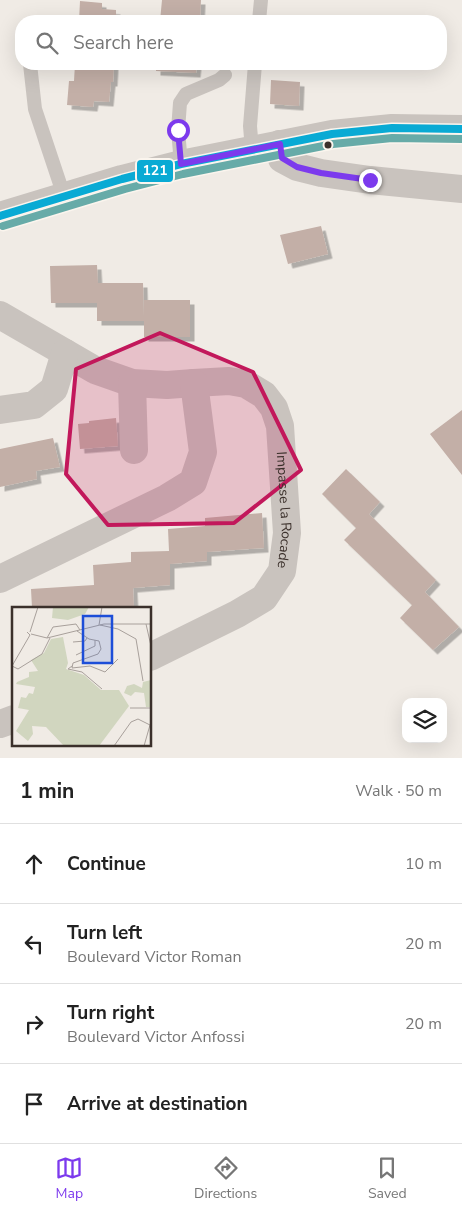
<!DOCTYPE html>
<html lang="en">
<head>
<meta charset="utf-8">
<style>
	body { margin:0; font-family:"Nunito Sans",sans-serif; background:#f2f2f2; color:#222 }
	.controls { position:absolute; right:15px; bottom:15px; display:grid; overflow:hidden; border-radius:10px; box-shadow:0 5px 20px #0002 }
	.controls button { width:45px; height:45px; display:grid; place-items:center; padding:0; border:0; border-bottom:1px solid #e0e0e0; background:#fff; color:#222; font:25px sans-serif }
	.stop { position:absolute; width:15px; height:15px; margin:-11px; border:4px solid #7c3aed; border-radius:50%; background:#fff }
	.stop.end { background:#7c3aed; border-color:#fff; box-shadow:0 1px 5px #0008 }
	.list { margin:0; padding:0; list-style:none }
	h2 { display:flex; justify-content:space-between; align-items:center; height:65px; margin:0; padding:0 20px; font-size:21px }
	h2 small { font-size:16px; font-weight:400; color:#767676 }
	.list li { display:grid; grid-template-columns:32px 1fr auto; gap:15px; align-items:center; box-sizing:border-box; height:80px; padding:0 20px; border-top:1px solid #e0e0e0 }
	.list b { display:block; font-size:19px; white-space:nowrap }
	.list p { margin:0; font-size:16px; white-space:nowrap; color:#767676 }
	.list em { font-size:16px; font-style:normal; color:#767676 }
	.icon { flex:none; width:28px; height:28px; fill:none; stroke:currentColor; stroke-width:2; stroke-linecap:round; stroke-linejoin:round }
	.map { position:relative; flex:none; width:462px; height:758px; overflow:hidden }
	.search { position:absolute; background:#fff; box-shadow:0 5px 20px #0002; left:15px; right:15px; top:15px; height:55px; display:flex; align-items:center; gap:12px; box-sizing:border-box; padding:0 18px; border-radius:20px; color:#767676; font-size:19px }
	.sheet { height:385px; background:#fff }
	nav { display:flex; justify-content:space-around; align-items:center; box-sizing:border-box; height:70px; border-top:1px solid #e0e0e0; background:#fff; font-size:14px; color:#767676 }
	nav a { display:grid; justify-items:center; gap:2px }
	nav .on { color:#7c3aed }
	.map>svg:first-child { display:block }
	.building { fill:#c3afa7; filter:url(#shadow) }
	.lines { fill:none; stroke-linecap:round; stroke-linejoin:round }
	.lane { stroke:#c9c3be; stroke-width:14 }
	.street { stroke:#c9c3be; stroke-width:28 }
	.bus-1-casing { stroke:#fbf5ee; stroke-width:11 }
	.bus-2-casing { stroke:#fbf5ee; stroke-width:11 }
	.bus-1 { stroke:#09aad4; stroke-width:8 }
	.bus-2 { stroke:#67aba8; stroke-width:8 }
	.route { stroke:#7c3aed; stroke-width:6 }
	.marked { fill:#c2185b; fill-opacity:0.2; stroke:#c2185b; stroke-width:4; stroke-linejoin:round }
	.bus-dot { fill:#3b302b; stroke:#fbf5ee; stroke-width:2 }
	.labels { text-anchor:middle; stroke-width:4.5; stroke-linejoin:round; paint-order:stroke }
	.street-label { font-size:14px; fill:#3b302b; stroke:#fbf5ee }
	.inset-road { fill:none; stroke:#a8a09b; stroke-width:1 }
	.view { fill:#1d4ed8; fill-opacity:0.15; stroke:#1d4ed8; stroke-width:2.5 }
	.inset-edge { fill:none; stroke:#3b302b; stroke-width:2.5 }
	.line-badge { stroke:#fbf5ee; stroke-width:2 }
	.badge-label { font-size:14px; text-anchor:middle; font-weight:bold; fill:#fff }
</style>
</head>
<body>
<div class="map">
<svg width="462" height="758" viewBox="0 0 462 758">
	<defs>
		<filter id="shadow"><feDropShadow dx="4.5" dy="4.5" stdDeviation="0" flood-color="#0004"/></filter>
	</defs>
	<rect width="100%" height="100%" fill="#f0ebe5"/>
	<path class="building" d="M162 0H201L200 21H160Z
		M80 1 102 3V9L116 10V21H79Z
		M75 64H114L113 82H111L109 102 94 101 93 107 67 105 69 81H74Z
		M156 64H197L196 73 156 71Z
		M271 80 300 82 299 106 270 104Z
		M321 226 328 254 288 264 280 235Z
		M97 265 98 283H143L144 317V300H190V337H144V321H97V303H51L50 266Z
		M462 410V475L430 434Z
		M116 418 118 446 80 449 78 424 89 423V421Z
		M53 438 60 467 36 471 37 479 0 487V449Z
		M346 469 380 502 362 522 369 514 436 580 425 592 459 627 433 650 400 618 412 605 344 540 356 528 322 494Z
		M262 513 264 548 207 552V561L170 564V585L133 588 134 608H32L31 589 94 585 93 565 131 562V552L169 551 168 529 205 526V518Z"/>
	<g class="lines">
		<path class="lane" d="M259 21 261 0
			M30 64 35 109 64 196
			M252 150 250 126 255 64
			M181 164 178 130 180 103 186 94 219 80 225 75"/>
		<g class="street">
			<path d="M280 144 282 159 297 167 321 173 370 180 462 189"/>
			<path d="M0 216 122 179 181 164 332 134 392 128 462 129"/>
			<path id="s1" d="M0 315 95 370 132 383 167 385 194 383 229 381 246 384 264 395 274 408 280 426 287 533 282 571 264 598 237 614 150 657"/>
			<path d="M132 383 134 450"/>
			<path d="M0 410 34 405 54 389 65 353"/>
			<path d="M0 579 167 498 193 482 203 452 194 383"/>
			<path d="M0 724 14 719"/>
		</g>
		<g class="bus-1-casing">
			<path id="bus-1" d="M0 216 122 179 181 164 332 134 392 128 462 129"/>
		</g>
		<g class="bus-2-casing">
			<path id="bus-2" d="M3 226 125 189 183 174 333 144 392 138 462 139"/>
		</g>
		<use href="#bus-1" class="bus-1"/>
		<use href="#bus-2" class="bus-2"/>
	</g>
	<g class="lines">
		<path class="route" d="M178 130 181 164 280 144 282 158 297 167 321 173 370 180"/>
	</g>
	<path class="marked" d="M160 333 253 372 301 470 234 523 108 525 66 474 76 369Z"/>
	<circle class="bus-dot" cx="328" cy="145" r="4.5"/>
	<g class="labels">
		<g class="street-label">
			<text dy="5" stroke="none"><textPath href="#s1" startOffset="404">Impasse la Rocade</textPath></text>
		</g>
	</g>
	<g transform="translate(12 607)">
		<rect width="139" height="139" fill="#f0ebe5"/>
		<path d="M41 0H77L73 7 56 13 40 11ZM51 30 56 56 54 62 72 68 89 83H107L117 99 87 139H52L34 120 20 119 21 127 16 134 4 124 17 103 6 101 9 90 14 91 17 86 21 87 23 80 4 77 5 75 17 70V65L26 64 19 53 32 46 39 32ZM139 73V100H134L132 86 123 85 119 89 112 86 115 79 122 77 130 81 131 75Z" fill="#d1d6bf"/>
		<path class="inset-road" d="M134 17 139 39M87 18 90 0M88 18 106 22 124 32 131 74M65 24 77 32 87 34 89 42 86 47 61 56 60 61 78 59 93 65 106 52M18 25 26 0M19 27 35 31 92 17H139M35 31 41 20 64 17 68 23M61 35 73 34 75 31M64 48 83 39V33M0 59 6 62 30 47 38 31M0 59 18 28 15 25M60 59 56 62 70 65 90 82M118 101H139M102 139 119 115 126 112 138 118 132 139"/>
		<path class="view" d="M71 9H100V56H71Z"/>
		<rect width="139" height="139" class="inset-edge"/>
	</g>
	<rect class="line-badge" x="136" y="159" width="38" height="24" rx="5" fill="#09aad4"/>
	<g class="badge-label">
		<text x="155" y="175">121</text>
	</g>
</svg>
<div class="controls">
<button><svg class="icon" aria-label="layers" viewBox="0 0 24 24"><path d="M12 4l9 5-9 5-9-5zM3 14l9 5 9-5"/></svg></button>
</div>
<div class="stop" style="left:178px;top:130px"></div>
<div class="stop end" style="left:370px;top:180px"></div>
<div class="search"><svg class="icon" aria-label="search" viewBox="0 0 24 24"><circle cx="10" cy="10" r="6"/><path d="M15 15l6 6"/></svg>Search here</div>
</div>
<section class="sheet">
<h2>1 min<small>Walk · 50 m</small></h2>
<ul class="list">
<li><svg class="icon" aria-label="ahead" viewBox="0 0 24 24"><path d="M12 20V5M6 11l6-6 6 6"/></svg><div><b>Continue</b></div><em>10 m</em></li>
<li><svg class="icon" aria-label="left" viewBox="0 0 24 24"><path d="M17 20v-9H6M10 6l-5 5 5 5"/></svg><div><b>Turn left</b><p>Boulevard Victor Roman</p></div><em>20 m</em></li>
<li><svg class="icon" aria-label="right" viewBox="0 0 24 24"><path d="M7 20v-9h11M14 6l5 5-5 5"/></svg><div><b>Turn right</b><p>Boulevard Victor Anfossi</p></div><em>20 m</em></li>
<li><svg class="icon" aria-label="arrive" viewBox="0 0 24 24"><path d="M6 21V4h12l-3 4 3 4H6"/></svg><div><b>Arrive at destination</b></div></li>
</ul>
</section>
<nav>
<a class="on"><svg class="icon" aria-label="map" viewBox="0 0 24 24"><path d="M3 6l6-2 6 2 6-2v14l-6 2-6-2-6 2zM9 4v14M15 6v14"/></svg>Map</a>
<a><svg class="icon" aria-label="directions" viewBox="0 0 24 24"><path d="M12 3l9 9-9 9-9-9zM9 14v-3h6M13 9l2 2-2 2"/></svg>Directions</a>
<a><svg class="icon" aria-label="saved" viewBox="0 0 24 24"><path d="M7 4h10v16l-5-4-5 4z"/></svg>Saved</a>
</nav>
</body>
</html>
